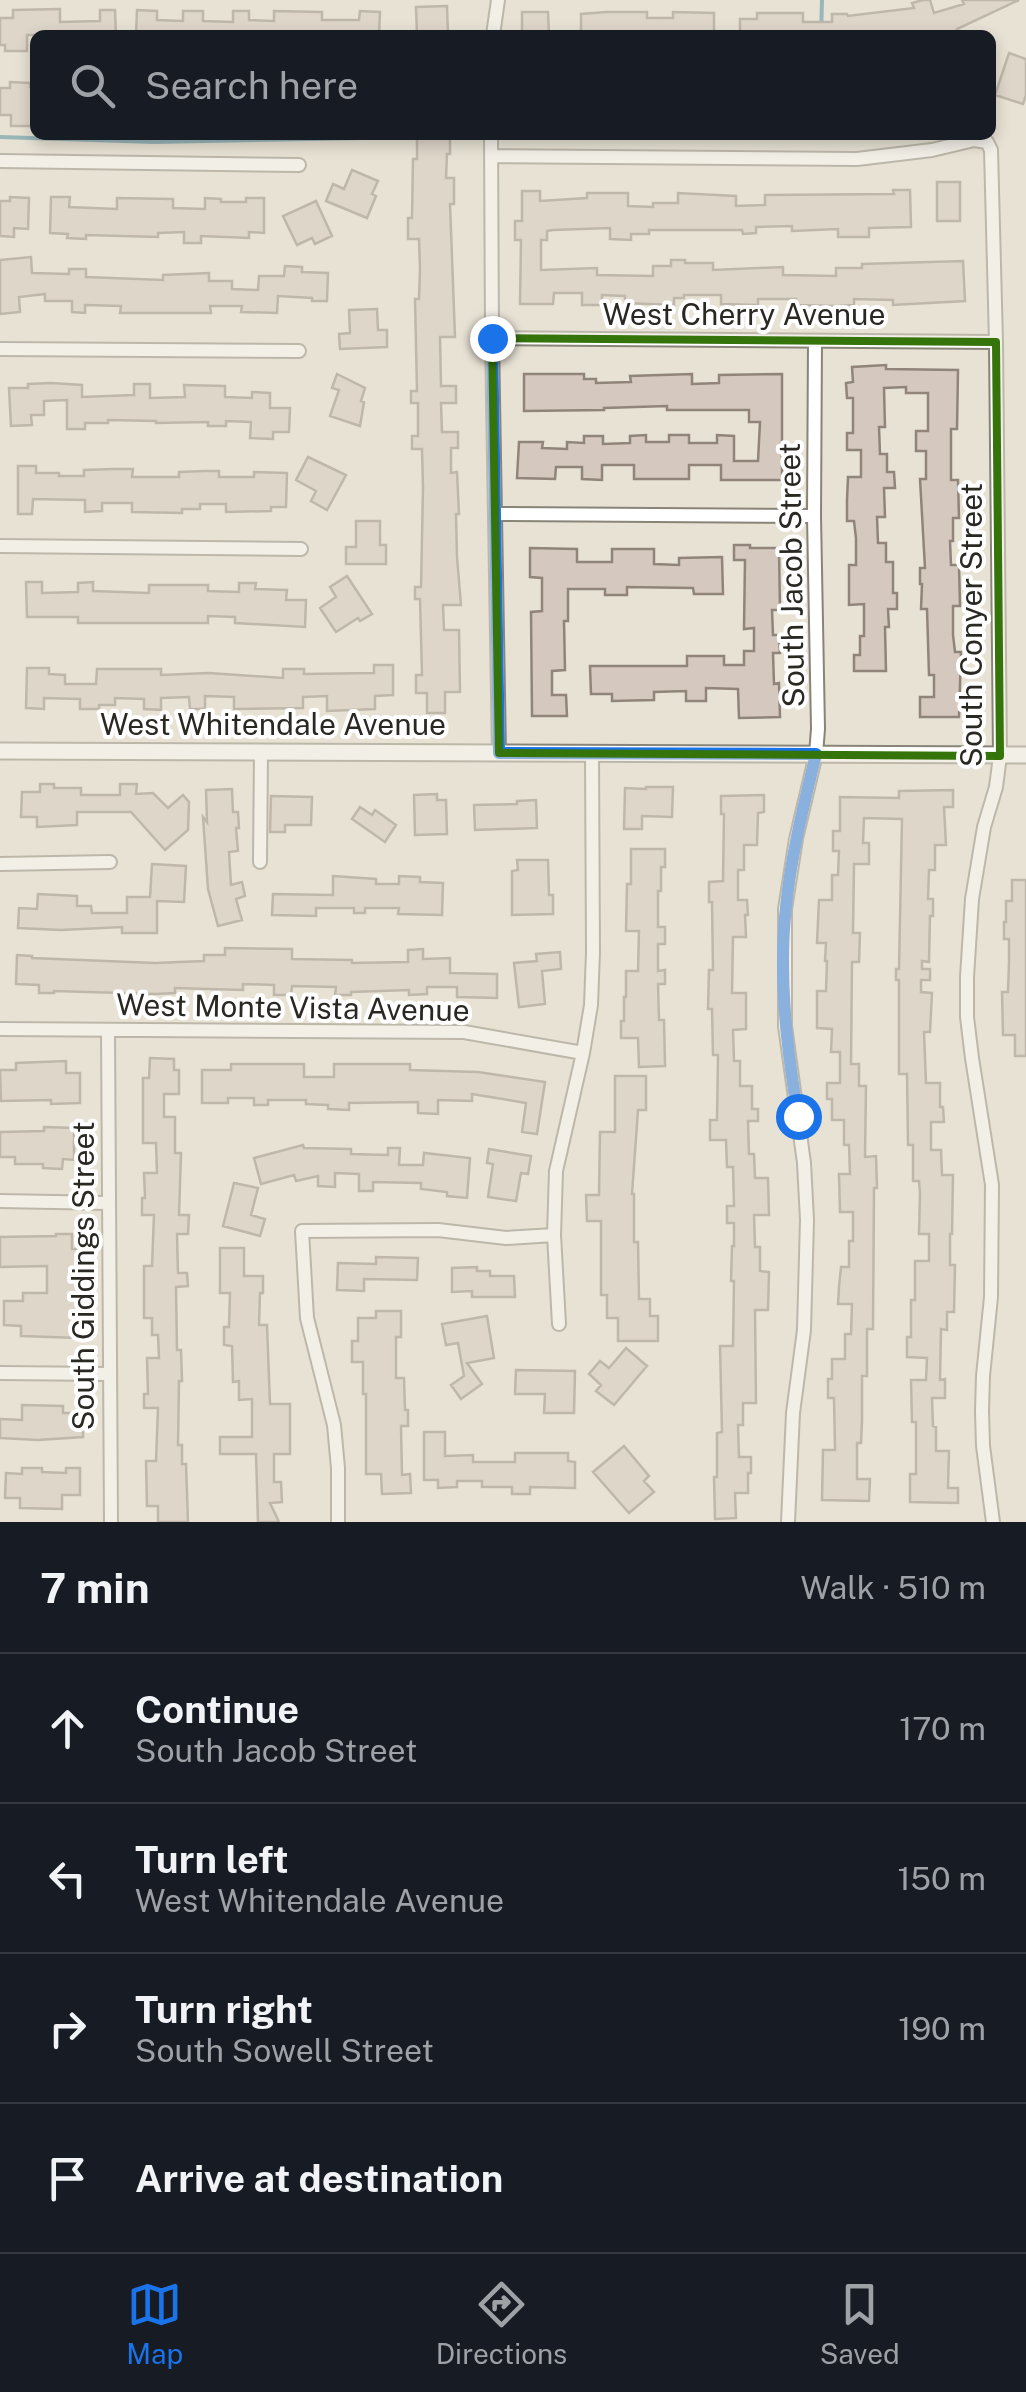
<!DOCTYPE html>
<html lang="en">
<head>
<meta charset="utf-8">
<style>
	body { margin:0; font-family:"Public Sans",sans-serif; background:#242831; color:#f1f3f6 }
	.stop { position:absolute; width:30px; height:30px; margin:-22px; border:8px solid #1a73e8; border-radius:50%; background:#fff }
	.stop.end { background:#1a73e8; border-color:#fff; box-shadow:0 2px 10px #0008 }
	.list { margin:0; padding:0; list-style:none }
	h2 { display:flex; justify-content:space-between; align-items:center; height:130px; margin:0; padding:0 40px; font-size:42px }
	h2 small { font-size:32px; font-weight:400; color:#9ea1a6 }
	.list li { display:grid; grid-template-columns:65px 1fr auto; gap:30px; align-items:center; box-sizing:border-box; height:150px; padding:0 40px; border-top:2px solid #363941 }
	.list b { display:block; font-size:38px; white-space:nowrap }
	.list p { margin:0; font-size:32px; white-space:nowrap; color:#9ea1a6 }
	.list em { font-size:32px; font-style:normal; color:#9ea1a6 }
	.icon { flex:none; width:55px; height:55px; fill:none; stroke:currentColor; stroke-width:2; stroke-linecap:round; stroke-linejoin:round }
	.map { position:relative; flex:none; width:1026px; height:1522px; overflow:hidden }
	.search { position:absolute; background:#171b24; box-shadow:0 5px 15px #0003; left:30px; right:30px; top:30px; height:110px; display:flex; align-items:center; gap:25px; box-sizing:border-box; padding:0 35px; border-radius:15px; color:#9ea1a6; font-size:38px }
	.sheet { height:730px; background:#171b24 }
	nav { display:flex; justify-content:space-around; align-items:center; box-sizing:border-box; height:140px; border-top:2px solid #363941; background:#171b24; font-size:28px; color:#9ea1a6 }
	nav a { display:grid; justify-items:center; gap:5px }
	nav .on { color:#1a73e8 }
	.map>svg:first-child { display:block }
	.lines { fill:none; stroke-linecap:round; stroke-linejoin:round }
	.stream { stroke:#3a809a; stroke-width:4 }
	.building { fill:#d5c8bf; stroke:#90847b; stroke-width:2.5 }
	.minor-casing { stroke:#898478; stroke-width:16 }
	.tertiary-casing { stroke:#898478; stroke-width:19 }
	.minor { stroke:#fff; stroke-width:12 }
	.tertiary { stroke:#fff; stroke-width:15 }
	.route { stroke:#1a73e8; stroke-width:12 }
	.marked { fill:none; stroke:#35730b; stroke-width:8; stroke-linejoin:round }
	.labels { text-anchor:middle; stroke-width:8; stroke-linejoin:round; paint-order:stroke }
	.street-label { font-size:30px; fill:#2a2822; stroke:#fff }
</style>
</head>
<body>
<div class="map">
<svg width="1026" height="1522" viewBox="0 0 1026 1522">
	<rect width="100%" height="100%" fill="#e7e2d4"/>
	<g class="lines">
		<path class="stream" d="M821 35 822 0
			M495 136 575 135
			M0 137 154 142 420 137
			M445 137 485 136"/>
	</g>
	<path class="building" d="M923 0H930L934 13 964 4 962 0H1019L957 29 958 35H740V19H757V13H803V22H832V14H847L848 16 914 8 912 3Z
		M447 6 448 35H417L416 7Z
		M60 9V22L100 21V10H115L116 35H27V51H5V45H0V18H13V10Z
		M137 10 157 11V20L183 21V11H203V21L233 22V11H249V20L274 21V11L322 12V20H359L360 11 380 12 379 35H136Z
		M522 12H548L549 35H522Z
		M606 12H647V18H673V12L714 13V35H581V14Z
		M1009 53 1026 59V95L1023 104 995 95Z
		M10 82 30 83V87H35V126H11V115H0V88H10Z
		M417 135H450V154H447L446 178H454V204H450L455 337H440L441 386H456V403H441L442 432H458V448H451V473L457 472 459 514H456L457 557 461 605H443L444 630H459L460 692H445V713H427V693H416V675H422L420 599H415V587H421L423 488 422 449H412V436H418V403H411V391H417L415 299H419L420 269 419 239H408V218H412L413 159H417Z
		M352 170 378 181 372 194 376 196 367 218 326 201 333 184 344 189Z
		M937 182H960V221H937Z
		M893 190H910L911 227 869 228V237H838V229L792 231V226L756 227V233L743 234 742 230H649V234H631V240L610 239V228L553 230 547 231V240H541V270L597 268V275L653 276V266H671V260H685V263H713V270L783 267V275L836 276V268H862V264L963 261 965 301 893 305V300L854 299V305L837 306 796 305V299H758V305L721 304V295H684V298H674V305L625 303V296L602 295V305H582V293H554L553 304H520L521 240H515V221H522V191H540V201L587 198V193H628V206L653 207V203H678V193L736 196V206L765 205V195L894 194Z
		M10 197 29 198 28 229 14 228V237L0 236V201H10Z
		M51 197H70L69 207 117 209V198L173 199V208L205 209V198L221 199V202H246V198H264V233L249 232V238L201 236V243H184V232L158 233V237L86 235V239L67 238 68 234 50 233Z
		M316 201 332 236 315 244 312 238 297 245 283 216Z
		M31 257 32 273 69 274V269H86V277L163 280V275L209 273V281H232V289L258 290 259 276H284L285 266 302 267V272L328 273 327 301H312V298L278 296 277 313 241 312 242 306H210L211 313H120L121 306 85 305V313L72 312V301H45V294L19 297 20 312 0 314V260Z
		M377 309 378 330H387V347L340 349 339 334 350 333 349 310Z
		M886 365V369L958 370 957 429H951V480H958L959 518H953V541H950L951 565H959L960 606H953V635L955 652H961L959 717H920V697H934V675H929L927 609H921L922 584H920V568H925L920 479H926V451H916V431H928V393H906V387L884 388 885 427H879L880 454H887V472H894L895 488H884L885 517H877L878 543H886V562H893V593H897V609H888L889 627H885L886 671H854V655H860V636H864V604L849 605V565H856V538L854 521H847V500L848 477H861V450H847V433H853V398H847L846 383 853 382 852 367Z
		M337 374 365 388 361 401 364 402 360 426 330 416 339 390 332 388Z
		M524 374H584V379H596V383L631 382 630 376 692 374V384L719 383V375L782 374V480H721V465H689V479H634V465H602V480L582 479V467H556L555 479 517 478 519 442H543L542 448 567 449V442L584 443V436H603V444L630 443V436L646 435V442H669V435H689V443H717V435L734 436V461H758L760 422H749V410H667V406L604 408V410L524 411Z
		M51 383 82 385V397L134 395V384H150V398L185 397 184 385 225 386V397L252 398V392L270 393V408H290L289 432H273V439L250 438 251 422 226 421V426H208V422L156 423V421L108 420V423H85V429H67V400L44 401V415H31L32 425 11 426 9 388H28V384Z
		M308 457 346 475 327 510 311 501 316 491 296 480Z
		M18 466H36V473H59V476H84V470L113 469H133L132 477H179V472L205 471H219V477H254V472L287 473 286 507H271V511L226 512V504H200V509H182V513L132 512V503H102V511L85 512V500L33 499 32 514H18Z
		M356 521H380V545H386V564H346V547H356Z
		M734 545H750V548H779L780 610H772L773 635H779L780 653H773L774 684 779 683 780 717 739 718 738 689 706 688V701H686V691L654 692V700L612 701V694H591L590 666H687V656H724V665H744V651H754V628L744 629 745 560H734Z
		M530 548 577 549V562H612V549H654V564L679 565V558L722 557 723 594H694L693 588 627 587V595H605V589H568V621H564L565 670 552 671V695H566L567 716H532L531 612 542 611V578L530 577Z
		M347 576 372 614 360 621 358 618 336 632 320 608 336 597 330 587Z
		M26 582H42V593L78 592V583L93 582V591L149 593V585H208V591L239 592V583H256L255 589 287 590 286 600H306L305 627 235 623V617L208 616V623H78V617H27Z
		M374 665H393V695L375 696V709L327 711V696L303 697V708L234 709V697L205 696V709H190L189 697 161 698V710L144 709V699L115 698V705H99V709H80V699L44 698V709L26 708 27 668H49V674L65 675V684H96L97 669H161V675L209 673 283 678V669H304V674L374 673Z
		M40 784H54V788H81V795H120V784H137L136 794 153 793 168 808 183 795 189 802 188 830 165 850 131 812H77V825L37 827V817H21L22 792H40Z
		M646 787H673L672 817 642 816V829H624L625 788 646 789Z
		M232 789 233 812H238L239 828H236L238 851 229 852 231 885 242 882 245 896 236 899 242 920 218 926 208 889 203 817 207 822 206 790Z
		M953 790V807H944L946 845H935V870H929L928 899H933V916H930L929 962 922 961V969H930V980H921V992L932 993 930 1032H924L926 1083H940V1107H943L944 1122H931V1150H941L942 1175H953L952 1234H950V1265H955L954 1312H947V1330L941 1329 940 1380 945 1379V1398H932L933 1426 936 1427V1451H949L948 1488H958V1503L910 1502V1474H916V1422H912L911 1380H926L927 1358 907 1357V1337H911V1300H915V1261H929V1234H919L920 1193 919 1181H913V1145H908L907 1074H899V980H896V969H899L902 819 864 818 863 843H869V864H854L853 933H860L859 962H852L851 1064H859V1086H866L865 1157 876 1156 877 1188H874L873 1329H867V1376H862V1421L861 1443H857V1479H870L869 1501 822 1500 823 1450H835L834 1398H828V1379H832V1359H845V1334H851L852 1304H838L839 1287 841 1267H849V1241H853V1212H840L839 1174H850L849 1145H844V1120H832V1099H827V1083H840V1052H831L832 1029 817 1028V991H826L827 961H825L826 943H817L819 900H832V875H838L839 851H833V831H840V797L899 798V791Z
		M437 794V800H446L447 834 415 835 414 795Z
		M764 795V812L758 813 757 845H744V870H738V900H747L748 915H745L746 937H733L732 993H746V1029L733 1030 734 1061H740V1086H752V1109H758V1121H748L749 1154H754L755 1178H768L769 1215H754L755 1247H760V1271L769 1272 768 1310H755L756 1403H743V1425H738L739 1457H751V1473H748V1493H735L736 1518 715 1519 714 1477H717V1433L722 1432 720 1346H733L734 1281H731L732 1246H734V1223H727V1206H734L733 1167H727L726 1140H710V1120H717L718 1055H713L712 1009H708L709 970H713L712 902H709V882L723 881 724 814H721V796Z
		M271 796 312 797 311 825H285V832H270Z
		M536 800 537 828 475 830 474 805 517 804V801Z
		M360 807 372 815 375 810 396 825 385 842 352 819Z
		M631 849H665V867H661V891H658V927H665V944H658V971L665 970V984H658L659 1020H664L665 1066 639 1067 638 1038H621V1021H624V997H626V971H638L639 931H626L627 884H631Z
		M517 860H548L549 895H553V914L512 915V871L518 870Z
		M152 864 186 866 184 902 157 901V933H122V927L61 930 18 928 19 908 37 909 38 894 77 896V906H91L92 913H127V897H150Z
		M333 876 376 879V884H399V876L420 877V882L443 883 442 915 398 914 399 908H365V913H354V908H316V916L272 915 273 894 333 895Z
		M1012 880H1026V1056H1015V1035H1003L1002 992H1008L1009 962V939H1004V922H1006V901H1012Z
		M225 948 292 949V959L352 960V963L408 962V950L423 949V959L450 958V973L497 974V998L457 997V987H427V994L409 995V990L351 992V995H335L336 987 292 986 291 995H274V985L243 984V990L175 988V993L156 994 54 991V993H39V985L16 984 17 955 32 956V958L155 963 204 961V955H225Z
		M560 952 561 969 542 971 545 1004 519 1007 514 963 537 961 536 954Z
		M150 1058 174 1059V1070H179V1094H164V1117H175V1153H181L179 1215H189L188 1234H177L178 1273H187L188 1286 176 1287 177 1350H181L182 1381H179L178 1445H182V1464H186L188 1522H158V1506H147L146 1461H156L158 1408H144V1394H148L147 1358H159L158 1335H152V1318H144V1266H152L154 1215H142V1198H145L144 1173H157L156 1143H143V1078H149Z
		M66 1061V1073H80V1103L51 1104V1100L1 1101 0 1070H16V1063Z
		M231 1064H304V1077H334V1064H410V1070L478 1072 545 1082 537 1134 522 1132 526 1103 472 1094V1101L438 1100V1114L418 1113V1102L349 1103V1110L328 1109V1105L306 1104V1100H268V1105H254V1098H228V1103H202V1070H231Z
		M615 1076H646V1110H638L632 1194H634V1242H638L639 1299H650V1316H658V1341H618V1318H607V1295H601V1221H587L586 1195H599L600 1132H615Z
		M44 1127 74 1128V1160L63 1159 62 1169 43 1168V1164H15V1157H0V1132L44 1131Z
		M303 1145 304 1148 351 1149V1154L388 1155V1148H400L399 1165H423L424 1153 470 1158 467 1198 447 1196V1192L421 1189V1183L373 1182V1191H359V1174L335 1173V1187L318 1186V1176L296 1181 294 1175 261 1184 254 1158Z
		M489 1149 531 1156 528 1174 521 1173 516 1201 488 1197 493 1164 487 1163Z
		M234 1183 258 1188 251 1215 265 1219 260 1236 223 1226Z
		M56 1234H72V1249H81L79 1338 21 1336V1326L4 1325V1301H23V1293H47V1266L0 1267V1237L56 1236Z
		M220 1248H244V1276H263V1293H260L259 1325H267L270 1404H290V1454H274V1482H281L282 1502 270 1503 279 1522H258L256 1454H220V1437H252V1399L239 1400V1381L233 1382 232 1346 224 1345V1327H229L230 1293H220Z
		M376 1257 418 1258 417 1280 364 1279V1291L337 1290 338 1263 376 1264Z
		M477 1267V1271H490V1276H514L515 1297H472V1291L452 1292V1268Z
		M376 1311H401V1337H396V1378H404L405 1410H408V1426H401L402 1475 410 1474 411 1493 382 1494 381 1474H366V1394H363V1362H352V1341H358V1318H376Z
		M487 1316 494 1358 467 1363 482 1384 461 1399 451 1385 464 1376 458 1343 446 1345 442 1324Z
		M626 1348 647 1366 614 1405 596 1391 601 1385 589 1374 600 1361 609 1368Z
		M516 1370 575 1371 574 1413H544L545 1394H515Z
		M22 1405 63 1406V1413H83V1437L38 1440 0 1438V1419L22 1420Z
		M424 1432H445V1456L473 1455V1462H515V1453H568V1461L575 1462V1488L530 1487V1494H512V1487H482V1481H457V1487L438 1488V1480H424Z
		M624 1446 649 1476 644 1481 654 1492 629 1513 593 1472Z
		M22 1468H42V1472L66 1473V1468H80V1495H62V1509L20 1508V1498H5L6 1473 22 1474Z"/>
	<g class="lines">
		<g class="minor-casing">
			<path id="minor" d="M493 35 498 0
				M491 135 492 338 499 753
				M491 156 857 159 932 150 974 140 987 142 991 150 996 342 1000 756 996 787 984 827 972 899 967 977V1017L972 1058 992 1185 991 1297 983 1376 982 1411 983 1446 993 1522
				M0 161 299 165
				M492 338 996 342
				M0 349 299 351
				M495 514 814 516
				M0 546 301 549
				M260 862 261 753
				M0 864 110 862
				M0 1029 464 1032 583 1053
				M108 1030 111 1522
				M0 1201 108 1203
				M559 1324 554 1235 556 1171 583 1053 591 1005 593 952 592 754
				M0 1373 108 1374
				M338 1522V1468L334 1425 307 1318 302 1231 438 1230 506 1238 554 1235
				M788 1522 793 1413 804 1330 807 1220 804 1163 785 1026V909L796 839 816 754 818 729 814 516 815 341"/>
		</g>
		<g class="tertiary-casing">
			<path id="tertiary" d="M0 751 1026 755"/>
		</g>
		<use href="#minor" class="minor"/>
		<use href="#tertiary" class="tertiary"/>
	</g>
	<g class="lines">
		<path class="route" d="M492 338 499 753 816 754C804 805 791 855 786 907 778 975 787 1049 798 1116"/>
	</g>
	<path d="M0 0H1026V1522H0ZM492 338 996 342 1000 756 499 753Z" fill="#e7e2d4" fill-opacity=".55" fill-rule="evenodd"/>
	<path class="marked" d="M492 338 996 342 1000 756 499 753Z"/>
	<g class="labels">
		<g class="street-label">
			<text x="744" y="325">West Cherry Avenue</text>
			<text transform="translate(792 575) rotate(-91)" y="10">South Jacob Street</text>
			<text transform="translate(972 625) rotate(-90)" y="10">South Conyer Street</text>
			<text x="273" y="735">West Whitendale Avenue</text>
			<text transform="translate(293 1008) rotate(1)" y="10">West Monte Vista Avenue</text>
			<text transform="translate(84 1276) rotate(-90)" y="10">South Giddings Street</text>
		</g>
	</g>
</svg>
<div class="stop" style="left:798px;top:1116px"></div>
<div class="stop end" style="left:492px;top:338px"></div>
<div class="search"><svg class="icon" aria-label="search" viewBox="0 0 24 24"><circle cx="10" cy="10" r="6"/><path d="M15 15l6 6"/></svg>Search here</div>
</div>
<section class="sheet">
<h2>7 min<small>Walk · 510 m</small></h2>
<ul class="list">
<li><svg class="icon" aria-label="ahead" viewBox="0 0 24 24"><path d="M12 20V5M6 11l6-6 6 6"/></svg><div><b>Continue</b><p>South Jacob Street</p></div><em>170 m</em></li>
<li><svg class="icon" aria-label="left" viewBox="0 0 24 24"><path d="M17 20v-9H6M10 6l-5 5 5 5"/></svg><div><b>Turn left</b><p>West Whitendale Avenue</p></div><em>150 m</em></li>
<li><svg class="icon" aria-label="right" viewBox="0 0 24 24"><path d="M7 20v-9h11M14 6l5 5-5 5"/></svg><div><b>Turn right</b><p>South Sowell Street</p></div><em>190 m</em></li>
<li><svg class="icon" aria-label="arrive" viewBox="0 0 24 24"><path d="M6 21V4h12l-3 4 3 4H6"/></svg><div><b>Arrive at destination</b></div></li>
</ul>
</section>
<nav>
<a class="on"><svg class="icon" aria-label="map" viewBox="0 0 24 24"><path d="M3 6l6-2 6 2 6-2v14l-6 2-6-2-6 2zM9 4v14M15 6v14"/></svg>Map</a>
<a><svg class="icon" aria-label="directions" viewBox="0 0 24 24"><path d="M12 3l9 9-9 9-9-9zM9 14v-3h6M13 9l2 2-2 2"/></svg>Directions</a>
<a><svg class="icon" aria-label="saved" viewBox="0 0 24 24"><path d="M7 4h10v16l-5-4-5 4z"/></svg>Saved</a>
</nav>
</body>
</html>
